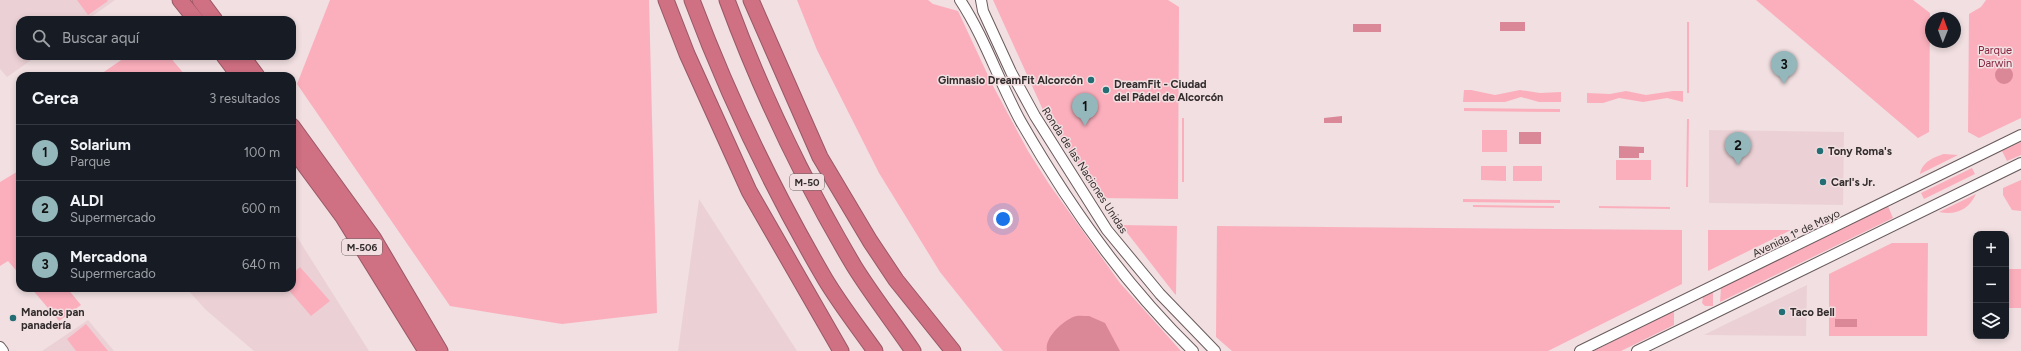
<!DOCTYPE html>
<html lang="es">
<head>
<meta charset="utf-8">
<style>
	body { margin:0; font-family:Figtree,sans-serif; background:#20242c; color:#f1f3f6 }
	.controls { position:absolute; right:12px; bottom:12px; display:grid; overflow:hidden; border-radius:8px; box-shadow:0 2px 6px #0003 }
	.controls button { width:36px; height:36px; display:grid; place-items:center; padding:0; border:0; border-bottom:1px solid #363941; background:#171b24; color:#f1f3f6; font:20px sans-serif }
	.compass { position:absolute; left:1925px; top:12px; width:36px; height:36px; border-radius:50%; background:#171b24; box-shadow:0 2px 6px #0003; rotate:1deg }
	.you { position:absolute; left:1003px; top:219px; width:14px; height:14px; margin:-10px; border:3px solid #fff; border-radius:50%; background:#1a73e8; box-shadow:0 0 0 6px #1a73e833 }
	.badge { display:grid; place-items:center; width:26px; height:26px; border-radius:50%; background:#94b7bc; color:#111; font-size:13px; font-weight:700 }
	.pin { position:absolute; translate:-50% -33px; filter:drop-shadow(0 1px 2px #0008) }
	.pin::after { content:''; position:absolute; top:21px; width:14px; height:12px; background:inherit; clip-path:polygon(0 0,100% 0,50% 100%) }
	.list { margin:0; padding:0; list-style:none }
	h2 { display:flex; justify-content:space-between; align-items:center; height:52px; margin:0; padding:0 16px; font-size:17px }
	h2 small { font-size:13px; font-weight:400; color:#9ea1a6 }
	.list li { display:grid; grid-template-columns:26px 1fr auto; gap:12px; align-items:center; box-sizing:border-box; height:56px; padding:0 16px; border-top:1px solid #363941 }
	.list b { display:block; font-size:15px; white-space:nowrap }
	.list p { margin:0; font-size:13px; white-space:nowrap; color:#9ea1a6 }
	.list em { font-size:13px; font-style:normal; color:#9ea1a6 }
	.icon { flex:none; width:22px; height:22px; fill:none; stroke:currentColor; stroke-width:2; stroke-linecap:round; stroke-linejoin:round }
	.map { position:relative; flex:none; width:2021px; height:351px; overflow:hidden }
	.search { position:absolute; background:#171b24; box-shadow:0 2px 6px #0003; left:16px; top:16px; width:280px; height:44px; display:flex; align-items:center; gap:10px; box-sizing:border-box; padding:0 14px; border-radius:12px; color:#9ea1a6; font-size:15px }
	.panel { position:absolute; background:#171b24; box-shadow:0 2px 6px #0003; left:16px; top:72px; width:280px; height:220px; border-radius:12px }
	.map>svg:first-child { display:block }
	.built { fill:#ebd1d5 }
	.green { fill:#fbafbc }
	.water { fill:#da8897 }
	.lines { fill:none; stroke-linecap:round; stroke-linejoin:round }
	.tertiary-casing { stroke:#695a5c; stroke-width:12 }
	.motorway-casing { stroke:#995865; stroke-width:17 }
	.tertiary { stroke:#fff; stroke-width:10 }
	.motorway { stroke:#d07083; stroke-width:15 }
	.poi-dot { fill:#236d75; stroke:#f1dfe1; stroke-width:1.5 }
	.labels { text-anchor:middle; stroke-width:3; stroke-linejoin:round; paint-order:stroke }
	.shield { fill:#f1dfe1; stroke:#6b6262; stroke-width:1 }
	.shield-label { font-size:10px; font-weight:bold; fill:#322c2c }
	.park-label { font-size:11px; fill:#862540; stroke:#f1dfe1 }
	.poi-label { font-size:11px; font-weight:bold; fill:#322c2c; stroke:#f1dfe1; text-anchor:start }
	.street-label { font-size:11px; fill:#322c2c; stroke:#f1dfe1 }
</style>
</head>
<body>
<div class="map">
<svg width="2021" height="351" viewBox="0 0 2021 351">
	<rect width="100%" height="100%" fill="#f1dfe1"/>
	<path class="built" d="M0 0H115L87 20H20V56H37L7 77 0 69Z
		M1709 130 1844 132 1843 205 1709 203Z
		M699 199 797 351H678Z
		M292 229 369 351H254L206 310 186 288H292Z
		M1807 285 1806 336 1704 335 1728 323Z
		M88 320 114 351H42Z"/>
	<path class="green" d="M77 0H107L108 1 88 15Z
		M330 0H649L657 313 562 324 450 306 297 84Z
		M797 0H928L933 4 958 11 992 84 1028 151 1049 184 1120 283 1181 351H1003L940 272 879 173 817 50Z
		M993 0H1168L1179 7 1178 199 1099 198 1043 110Z
		M1756 0H1913L1930 13 1929 132 1918 138Z
		M1986 0H2021V118L1979 138 1968 132 1969 14 1981 7Z
		M1687 22H1689V93H1687Z
		M127 56H169L186 76H98Z
		M1464 90H1471L1495 95 1520 90 1540 93 1561 92V102H1539L1521 97 1505 102H1463Z
		M1626 91 1646 95 1673 91H1683V102L1667 98 1643 102 1619 98 1603 103H1587V93L1610 94Z
		M1464 108 1560 109V112L1464 111Z
		M1182 118H1184V182H1182Z
		M1687 119H1689L1688 187H1686Z
		M1482 130H1507V152H1482Z
		M2021 142V155L2007 161 2002 151Z
		M1944 154 1958 155 1920 174C1922 162 1934 157 1944 154Z
		M1616 160H1651V180H1616Z
		M1481 166H1506V181L1481 180Z
		M1513 166H1542V181H1513Z
		M1972 168 1975 174 1924 199 1921 193Z
		M20 170V275L8 261 0 266V182Z
		M2021 180V211L2012 210 2003 195V188Z
		M1976 194C1969 209 1956 216 1939 212Z
		M1463 199 1560 200V203L1463 202Z
		M1473 205 1554 206V208L1473 207Z
		M1599 206 1670 207V209L1599 208Z
		M1888 206 1893 218 1720 302 1721 288Z
		M1121 225 1177 226 1176 295 1174 293Z
		M1217 226 1682 230V284L1548 351H1232L1216 337Z
		M1708 230H1791L1708 271Z
		M1892 243H1928L1927 336H1829V274Z
		M300 267 330 301 311 316 287 288H292V274Z
		M2006 269H2021V308H2006Z
		M31 288H67L81 305 59 321Z
		M1713 292V306H1705L1702 303 1703 297Z
		M1674 311V325L1621 351H1593Z
		M86 324 108 351H76L67 339Z"/>
	<path class="water" d="M1500 22H1525V31H1500Z
		M1353 24H1381V32H1353Z
		M1995 75a9 9 0 1 1 18 0a9 9 0 1 1-18 0Z
		M1342 116V123H1324V118Z
		M1519 132H1541V144H1519Z
		M1619 146 1644 147V153H1639V158H1619Z
		M1089 316 1105 323 1120 351H1047C1044 338 1062 322 1073 317 1077 315 1084 316 1089 316Z
		M1835 319H1857V327H1835Z"/>
	<g class="lines">
		<g class="tertiary-casing">
			<path id="tertiary" d="M960 0C985 38 999 82 1021 122 1068 204 1125 285 1193 351
				M981 0 983 11 1011 72 1035 116 1107 230 1160 294 1215 351
				M0 347 3 351
				M1580 351 2021 135
				M1637 351 2021 163"/>
		</g>
		<g class="motorway-casing">
			<path id="motorway" d="M180 0 196 20
				M200 0 215 20
				M666 0 687 54 749 191 841 351
				M692 0C728 96 773 190 825 279 840 304 858 327 875 351
				M727 0C761 92 804 182 854 266 872 295 894 323 913 351
				M751 0 820 157 870 241 896 280 953 351
				M224 56 239 76
				M242 56 257 76
				M292 126 374 239 440 351
				M292 148 343 217 426 351"/>
		</g>
		<use href="#tertiary" class="tertiary"/>
		<use href="#motorway" class="motorway"/>
	</g>
	<g class="poi-dot">
		<circle cx="1091" cy="80" r="4"/>
		<circle cx="1106" cy="90" r="4"/>
		<circle cx="1820" cy="151" r="4"/>
		<circle cx="1823" cy="182" r="4"/>
		<circle cx="1782" cy="312" r="4"/>
		<circle cx="13" cy="318" r="4"/>
	</g>
	<g class="labels">
		<g class="shield">
			<rect x="790" y="174" width="34" height="16" rx="3"/>
			<rect x="342" y="239" width="40" height="16" rx="3"/>
		</g>
		<g class="shield-label">
			<text x="807" y="186">M-50</text>
			<text x="362" y="251">M-506</text>
		</g>
		<g class="park-label">
			<text x="1995" y="54">Parque<tspan x="1995" dy="13">Darwin</tspan></text>
		</g>
		<g class="poi-label">
			<text x="1083" y="84" text-anchor="end">Gimnasio DreamFit Alcorcón</text>
			<text x="1114" y="88">DreamFit - Ciudad<tspan x="1114" dy="13">del Pádel de Alcorcón</tspan></text>
			<text x="1828" y="155">Tony Roma's</text>
			<text x="1831" y="186">Carl's Jr.</text>
			<text x="21" y="316">Manolos pan<tspan x="21" dy="13">panadería</tspan></text>
			<text x="1790" y="316">Taco Bell</text>
		</g>
		<g class="street-label">
			<text transform="translate(1085 170) rotate(57)" y="4">Ronda de las Naciones Unidas</text>
			<text transform="translate(1796 233) rotate(-26)" y="4">Avenida 1º de Mayo</text>
		</g>
	</g>
</svg>
<div class="controls">
<button>+</button>
<button>−</button>
<button><svg class="icon" aria-label="layers" viewBox="0 0 24 24"><path d="M12 4l9 5-9 5-9-5zM3 14l9 5 9-5"/></svg></button>
</div>
<svg class="compass" viewBox="-18 -18 36 36"><path d="M0-13l5 13h-10z" fill="#e53935"/><path d="M0 13l5-13h-10z" fill="#9ea1a6"/></svg>
<div class="you"></div>
<div class="pin badge" style="left:1085px;top:126px">1</div>
<div class="pin badge" style="left:1738px;top:165px">2</div>
<div class="pin badge" style="left:1784px;top:84px">3</div>
<div class="search"><svg class="icon" aria-label="search" viewBox="0 0 24 24"><circle cx="10" cy="10" r="6"/><path d="M15 15l6 6"/></svg>Buscar aquí</div>
<section class="panel">
<h2>Cerca<small>3 resultados</small></h2>
<ul class="list">
<li><span class="badge">1</span><div><b>Solarium</b><p>Parque</p></div><em>100 m</em></li>
<li><span class="badge">2</span><div><b>ALDI</b><p>Supermercado</p></div><em>600 m</em></li>
<li><span class="badge">3</span><div><b>Mercadona</b><p>Supermercado</p></div><em>640 m</em></li>
</ul>
</section>
</div>
</body>
</html>
